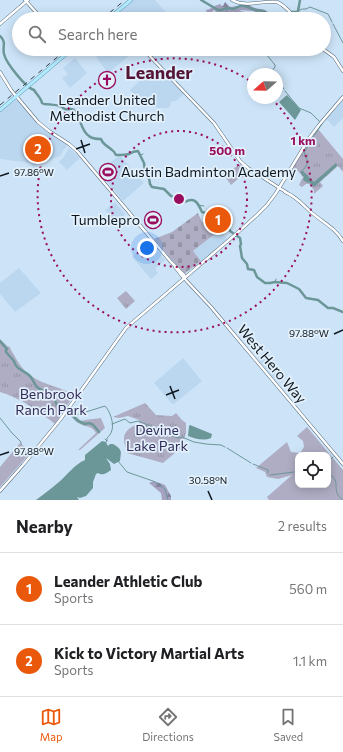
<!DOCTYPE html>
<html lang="en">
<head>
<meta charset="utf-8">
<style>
	body { margin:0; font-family:Commissioner,sans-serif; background:#f2f2f2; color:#202124 }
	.controls { position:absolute; right:12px; bottom:12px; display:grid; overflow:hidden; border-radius:8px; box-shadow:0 2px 10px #0003 }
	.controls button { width:36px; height:36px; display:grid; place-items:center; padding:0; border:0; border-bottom:1px solid #e0e0e0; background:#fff; color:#202124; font:20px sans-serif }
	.compass { position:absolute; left:247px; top:68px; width:36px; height:36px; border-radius:50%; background:#fff; box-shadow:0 2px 10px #0003; rotate:250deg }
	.you { position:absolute; left:147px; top:248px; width:14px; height:14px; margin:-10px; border:3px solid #fff; border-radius:50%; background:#1a73e8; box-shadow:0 0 0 6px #1a73e833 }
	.badge { display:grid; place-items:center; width:26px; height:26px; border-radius:50%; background:#ea580c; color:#fff; font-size:13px; font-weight:700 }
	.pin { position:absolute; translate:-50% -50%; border:2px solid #fff; box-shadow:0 1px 4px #0006 }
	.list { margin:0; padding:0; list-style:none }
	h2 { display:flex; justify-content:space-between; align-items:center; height:52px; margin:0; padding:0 16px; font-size:17px }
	h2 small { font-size:13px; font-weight:400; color:#757577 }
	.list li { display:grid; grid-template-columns:26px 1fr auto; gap:12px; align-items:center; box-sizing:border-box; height:72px; padding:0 16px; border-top:1px solid #e0e0e0 }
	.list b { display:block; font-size:15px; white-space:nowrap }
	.list p { margin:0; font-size:13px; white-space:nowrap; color:#757577 }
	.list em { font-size:13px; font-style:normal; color:#757577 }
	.icon { flex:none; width:22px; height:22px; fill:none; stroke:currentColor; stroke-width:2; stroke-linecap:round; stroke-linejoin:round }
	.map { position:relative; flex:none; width:343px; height:500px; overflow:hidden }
	.search { position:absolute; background:#fff; box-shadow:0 2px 10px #0003; left:12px; right:12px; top:12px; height:44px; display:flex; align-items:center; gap:10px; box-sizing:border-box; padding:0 14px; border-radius:22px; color:#757577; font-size:15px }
	.sheet { height:196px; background:#fff }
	nav { display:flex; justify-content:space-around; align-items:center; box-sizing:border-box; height:56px; border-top:1px solid #e0e0e0; background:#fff; font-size:11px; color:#757577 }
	nav a { display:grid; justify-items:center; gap:2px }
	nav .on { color:#ea580c }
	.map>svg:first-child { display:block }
	.built { fill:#bbd7f0 }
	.grass { fill:#aeadc3; fill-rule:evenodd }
	.forest { fill:url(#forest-firs) }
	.cemetery { fill:url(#cemetery-stones) }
	.park { fill:url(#park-tufts) }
	.water { fill:#6c9799 }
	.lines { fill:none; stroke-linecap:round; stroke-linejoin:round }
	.stream { stroke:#6c9799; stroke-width:1 }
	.river { stroke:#6c9799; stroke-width:2.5 }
	.secondary-casing { stroke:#576b7c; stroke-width:3.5 }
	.primary-casing { stroke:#5796ae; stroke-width:4 }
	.secondary { stroke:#fff; stroke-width:2.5 }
	.primary { stroke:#b2e9fd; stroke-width:3 }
	.rail { stroke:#35404a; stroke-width:1; stroke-dasharray:5 5; stroke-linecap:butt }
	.ticks { fill:none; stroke:#0e161d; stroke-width:1.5 }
	.ring { fill:none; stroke:#9a0c5d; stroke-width:2; stroke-dasharray:2 4 }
	.labels { text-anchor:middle; stroke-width:3.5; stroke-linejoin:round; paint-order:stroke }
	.poi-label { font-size:14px; fill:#0e161d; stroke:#e2f0fc }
	.street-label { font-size:14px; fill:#0e161d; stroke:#e2f0fc }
	.park-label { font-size:14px; fill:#332c58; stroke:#e2f0fc }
	.district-label { font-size:18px; font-weight:bold; fill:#541434; stroke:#e2f0fc }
	.ticks-label { font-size:10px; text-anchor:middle; fill:#0e161d; stroke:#e2f0fc; stroke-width:3.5; stroke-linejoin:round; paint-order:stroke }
	.centre { fill:#9a0c5d; stroke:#e2f0fc; stroke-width:2 }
	.ring-label { font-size:12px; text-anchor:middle; font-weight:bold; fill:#9a0c5d; stroke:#e2f0fc; stroke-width:3.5; stroke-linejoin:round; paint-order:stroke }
</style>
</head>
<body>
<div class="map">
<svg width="343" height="500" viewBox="0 0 343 500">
	<defs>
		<pattern id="forest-firs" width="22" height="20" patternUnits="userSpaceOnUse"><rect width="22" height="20" fill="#a4a1c1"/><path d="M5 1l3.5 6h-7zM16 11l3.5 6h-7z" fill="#84829c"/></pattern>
		<pattern id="cemetery-stones" width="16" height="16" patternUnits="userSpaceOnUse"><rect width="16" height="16" fill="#aeadc3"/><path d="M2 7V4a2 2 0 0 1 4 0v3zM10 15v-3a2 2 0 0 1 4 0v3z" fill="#9494a7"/></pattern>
		<pattern id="park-tufts" width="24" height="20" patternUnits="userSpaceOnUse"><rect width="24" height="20" fill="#aeadc3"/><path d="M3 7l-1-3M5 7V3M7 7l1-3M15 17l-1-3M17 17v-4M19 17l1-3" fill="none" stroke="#9494a7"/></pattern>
	</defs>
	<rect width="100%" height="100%" fill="#cde4f8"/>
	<path class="built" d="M133 0H155L172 19H114L112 17Z
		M106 49H137L108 73 96 57Z
		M145 49H163L167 55 158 63Z
		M75 58 87 73 70 88 62 78 68 74 63 68Z
		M147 74 151 78 165 79 167 77 184 94 176 101 171 102 170 106 168 108H158L150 105 147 107H144L130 90Z
		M15 100H16L18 101 39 125 67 145 60 156 33 167 30 163 0 159V112Z
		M343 100V118L334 127 326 119Z
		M69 148 80 158 67 170 59 162 63 158Z
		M120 155 144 183 123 201 99 172Z
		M115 202 125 214 116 223 105 210Z
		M220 230 228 240 202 262 193 251Z
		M150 242 165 260 155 269 158 273 151 279 132 257Z
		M19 268 41 293 15 312 0 294V283Z
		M265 351 279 367 276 369 282 376 276 381 257 358Z
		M183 358 202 381 174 404H172L154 383Z"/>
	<path class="grass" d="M70 411 81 421 85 420 101 418 105 428 80 450H78L96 433C92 426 86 427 80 424 76 422 73 418 70 415Z
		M307 427 343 470V500H269L267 497 292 475 278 479 267 477 265 472 256 468 287 442 291 452 300 453 304 447 303 441 297 436ZM298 455H328V485H298Z
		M20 443 31 452 0 487V467Z"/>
	<path class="forest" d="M225 2 229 6 231 7 247 4 255 8 265 10 273 18 275 15 279 17H284L288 12 294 18 293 19 265 18 260 12 259 14 253 11 241 10 240 11 251 13 254 18 249 17 247 19H236L233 16 230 17 228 19H218V14L214 10 211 13H207L206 10 210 9 212 7 220 4 222 6H223Z
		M154 481 165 485 171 496V500H162L161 493 149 483Z"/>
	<path class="cemetery" d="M198 213 202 222 207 224 216 233 193 251 201 261 184 274 154 239 172 232Z"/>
	<path class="park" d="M318 129 343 159V172L338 166 320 182 323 186 314 194V190L309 184H306L302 187 299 185 303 177 298 171H291L311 139Z
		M240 164 246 168 239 178 231 185 224 175Z
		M126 291 135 301 126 309 117 298Z
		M0 339 8 347 9 346C15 357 21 369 31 376 44 385 61 387 74 395L55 424C39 411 20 398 0 392Z
		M145 403 156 415 172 416 176 413 182 420 186 423V432L182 447 163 463 127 453C127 449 124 445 124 440 123 432 131 426 139 424L140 422 139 420 128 416 119 418 113 417Z"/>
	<path class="water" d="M287 95 301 110 295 120 279 102Z
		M336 163 337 165V166L314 187 310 183 306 182 303 180 304 177 300 172 302 170 314 182Z
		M190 425 212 434 211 438C204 441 195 439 188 436L189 426Z
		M102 441 106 442 108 446 110 444H113C123 450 121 451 120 461L114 464 106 458 110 464 111 470C107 473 102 476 98 473L96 474 93 482V488L86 496 80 498 77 497 79 500H36C44 494 52 488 59 482 67 475 75 464 85 460V455Z"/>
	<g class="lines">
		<path class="stream" d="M226 8 227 12 232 14 237 19
			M303 9H306L310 7 328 14 332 22
			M298 11 302 9
			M333 24 343 43
			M262 49 275 65V67L272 71V74
			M277 80 284 89
			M285 91 299 108 311 113 320 122
			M78 117H79
			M313 137 322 124
			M140 155 143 154
			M303 170C309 164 308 159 304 153L311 139
			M198 205 204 206
			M275 282 276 279
			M73 416 105 406C110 411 114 423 112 430 111 434 109 436 107 438V441
			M0 418 12 433 21 442V444
			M112 424 125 419 130 423 138 421 163 431 166 434 178 438 182 437 194 442 206 444 221 445 225 447
			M105 439 107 441 106 442
			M227 448 251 463
			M118 461 127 472 153 481 165 489 168 500
			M328 462 333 457
			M253 464 268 470V473
			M328 473C341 481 333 486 338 495 339 497 341 498 342 500
			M270 475 294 472H296L297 473H298"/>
		<path class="river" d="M201 0 218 10H221L227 8 234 9C245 2 246 8 256 10 264 11 267 10 271 19
			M291 12H296L298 11 300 0
			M285 19 287 18 289 13
			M0 36C7 43 2 46 4 54 6 63 26 88 34 90 37 95 41 98 42 103L44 104C46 104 58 105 59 106 64 107 60 107 65 109 68 110 71 108 74 110 80 113 80 131 89 136 92 139 96 139 101 139 103 145 108 146 112 150 114 151 115 153 116 155 120 155 125 155 129 154 132 152 134 151 138 151L144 163 145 172 149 178 150 184 152 187 164 189 171 196 180 198 184 202C186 202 188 200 191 200 197 199 200 208 202 212L209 214 213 212H216L228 226 230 231 240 238 241 244 240 246 242 258 247 264 248 269 254 270 257 277 265 283H270L275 282 287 283 299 289 306 298 318 300 328 308H333L343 312
			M0 341 7 349 6 350V352L14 361C16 370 24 370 30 376 33 379 34 384 37 387 44 393 54 393 56 403L64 411
			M67 413 73 416 78 421 85 424C92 421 95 427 99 432"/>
		<g class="secondary-casing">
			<path id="secondary" d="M25 0 42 19
				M232 0C246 8 263 0 277 2 285 5 291 14 297 19
				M0 24 28 0
				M143 49 214 123 240 161 248 168 281 189 286 192
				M323 49 334 57 343 71
				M0 72 11 90 38 122 49 131 69 144 77 151 171 262 184 275 185 278
				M285 192C296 196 304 206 312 213 324 223 335 228 343 241
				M175 267 182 276 211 307 343 464
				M0 491 23 465 60 420 126 328 236 234 257 215 267 205 276 193 310 137 319 125 343 97"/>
		</g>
		<g class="primary-casing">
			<path id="primary" d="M108 19 131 0
				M0 110 72 49"/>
		</g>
		<use href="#secondary" class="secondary"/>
		<use href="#primary" class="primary"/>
		<path class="rail" d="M102 19 125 0
			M0 105 67 49"/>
	</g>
	<path class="ticks" d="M81 140 85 153M76 149 90 144M0 176 9 173M334 334 343 330M170 386 175 399M166 395 179 390M0 455 9 452M208 491 212 500"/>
	<g class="ring">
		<circle cx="179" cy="199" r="68"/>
		<path d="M272 99A137 137 0 1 1 253 83"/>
	</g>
	<defs>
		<g id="church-ring" transform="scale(0.9)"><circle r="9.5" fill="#e2f0fc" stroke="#9a0c5d" stroke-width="1.5"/><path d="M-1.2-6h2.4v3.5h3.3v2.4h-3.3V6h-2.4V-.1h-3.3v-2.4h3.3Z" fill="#9a0c5d"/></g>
		<g id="stadium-ring" transform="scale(0.9)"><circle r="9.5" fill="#e2f0fc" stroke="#9a0c5d" stroke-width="1.5"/><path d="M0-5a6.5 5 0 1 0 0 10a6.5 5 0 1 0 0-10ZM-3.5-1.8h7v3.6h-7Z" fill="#9a0c5d"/></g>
	</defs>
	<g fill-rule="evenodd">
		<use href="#church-ring" x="107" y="80"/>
		<use href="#stadium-ring" x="108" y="172"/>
		<use href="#stadium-ring" x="153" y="220"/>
	</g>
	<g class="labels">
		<g class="poi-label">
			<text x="107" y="105">Leander United<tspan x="107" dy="16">Methodist Church</tspan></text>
			<text x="121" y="177" text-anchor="start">Austin Badminton Academy</text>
			<text x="140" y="225" text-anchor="end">Tumblepro</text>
		</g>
		<g class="street-label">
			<text transform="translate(272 364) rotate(50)" y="5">West Hero Way</text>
		</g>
		<g class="park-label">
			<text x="51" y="399">Benbrook<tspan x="51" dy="16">Ranch Park</tspan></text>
			<text x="157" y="435">Devine<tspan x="157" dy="16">Lake Park</tspan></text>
		</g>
		<g class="district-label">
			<text x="159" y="79">Leander</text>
		</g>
	</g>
	<g class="ticks-label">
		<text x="34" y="176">97.86°W</text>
		<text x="309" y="337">97.88°W</text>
		<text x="34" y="455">97.88°W</text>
		<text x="208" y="484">30.58°N</text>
	</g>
	<circle cx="179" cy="199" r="6" class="centre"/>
	<g class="ring-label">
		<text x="303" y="145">1 km</text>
		<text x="227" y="155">500 m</text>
	</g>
</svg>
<div class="controls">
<button><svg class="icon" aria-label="locate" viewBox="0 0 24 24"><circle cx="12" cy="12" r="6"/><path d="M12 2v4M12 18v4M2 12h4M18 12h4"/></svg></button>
</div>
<svg class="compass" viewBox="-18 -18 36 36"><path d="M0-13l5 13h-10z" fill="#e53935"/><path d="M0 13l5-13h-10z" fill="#757577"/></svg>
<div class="you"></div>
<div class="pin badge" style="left:218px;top:220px">1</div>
<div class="pin badge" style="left:38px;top:149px">2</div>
<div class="search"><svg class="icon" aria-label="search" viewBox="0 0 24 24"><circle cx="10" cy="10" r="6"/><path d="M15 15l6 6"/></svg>Search here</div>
</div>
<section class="sheet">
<h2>Nearby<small>2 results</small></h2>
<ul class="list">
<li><span class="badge">1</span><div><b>Leander Athletic Club</b><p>Sports</p></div><em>560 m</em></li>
<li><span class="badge">2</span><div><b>Kick to Victory Martial Arts</b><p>Sports</p></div><em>1.1 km</em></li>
</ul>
</section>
<nav>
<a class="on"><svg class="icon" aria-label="map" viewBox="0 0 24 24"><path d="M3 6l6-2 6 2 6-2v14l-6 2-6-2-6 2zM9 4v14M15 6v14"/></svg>Map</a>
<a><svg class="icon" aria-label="directions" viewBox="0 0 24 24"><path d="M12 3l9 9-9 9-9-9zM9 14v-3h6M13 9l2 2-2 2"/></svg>Directions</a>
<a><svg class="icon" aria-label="saved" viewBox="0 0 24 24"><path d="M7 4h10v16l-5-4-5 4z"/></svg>Saved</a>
</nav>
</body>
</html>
